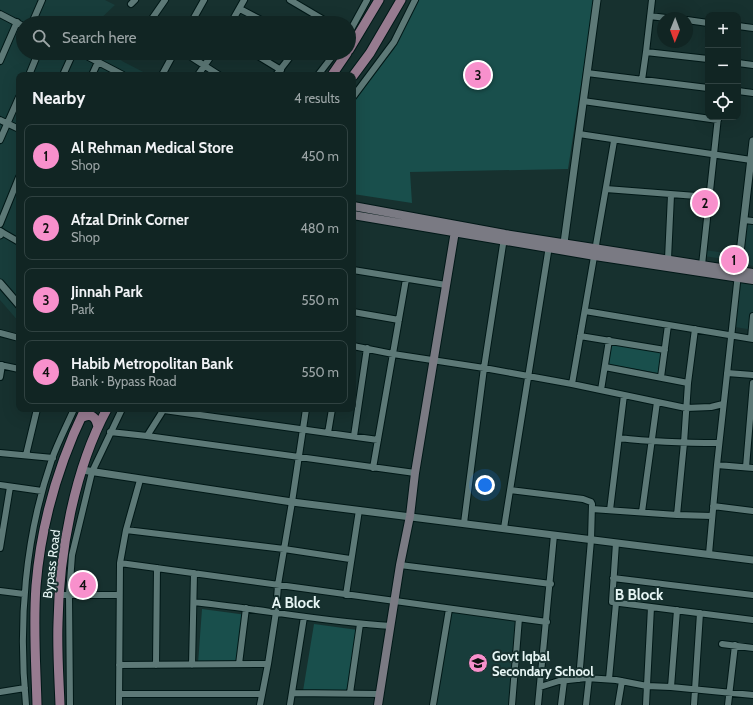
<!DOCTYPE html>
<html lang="en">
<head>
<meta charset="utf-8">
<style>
	body { margin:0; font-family:Cabin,sans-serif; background:#1a2d2b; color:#f1f3f6 }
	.controls { position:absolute; right:12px; top:12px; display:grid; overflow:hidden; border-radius:8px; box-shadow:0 4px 16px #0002 }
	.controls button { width:36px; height:36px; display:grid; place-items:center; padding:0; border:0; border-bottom:1px solid #304241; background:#112523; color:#f1f3f6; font:20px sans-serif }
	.compass { position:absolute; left:657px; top:12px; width:36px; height:36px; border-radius:50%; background:#112523; box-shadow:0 4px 16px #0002; rotate:181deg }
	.you { position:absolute; left:485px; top:485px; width:14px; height:14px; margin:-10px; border:3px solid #fff; border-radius:50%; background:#1a73e8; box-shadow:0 0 0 6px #1a73e833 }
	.badge { display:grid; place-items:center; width:26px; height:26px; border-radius:50%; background:#f890cc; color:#111; font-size:13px; font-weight:700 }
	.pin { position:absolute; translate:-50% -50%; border:2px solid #fff; box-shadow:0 1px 4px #0006 }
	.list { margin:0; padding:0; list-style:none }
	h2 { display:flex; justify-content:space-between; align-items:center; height:52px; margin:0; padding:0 16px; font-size:17px }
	h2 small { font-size:13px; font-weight:400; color:#9ca5a6 }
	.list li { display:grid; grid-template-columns:26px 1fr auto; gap:12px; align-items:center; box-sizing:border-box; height:64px; margin:0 8px 8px; padding:0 8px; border:1px solid #304241; border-radius:8px }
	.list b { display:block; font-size:15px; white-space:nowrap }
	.list p { margin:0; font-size:13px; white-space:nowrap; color:#9ca5a6 }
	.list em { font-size:13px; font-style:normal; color:#9ca5a6 }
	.icon { flex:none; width:22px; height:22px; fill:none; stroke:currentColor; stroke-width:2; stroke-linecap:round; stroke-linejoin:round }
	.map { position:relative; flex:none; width:753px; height:705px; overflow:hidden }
	.search { position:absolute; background:#112523; box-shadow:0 4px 16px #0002; left:16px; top:16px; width:340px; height:44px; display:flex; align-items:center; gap:10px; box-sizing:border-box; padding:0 14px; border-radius:22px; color:#9ca5a6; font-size:15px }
	.panel { position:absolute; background:#112523; box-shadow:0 4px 16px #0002; left:16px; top:72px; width:340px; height:340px; border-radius:8px }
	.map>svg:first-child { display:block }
	.built { fill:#183d3b }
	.green { fill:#194f4c }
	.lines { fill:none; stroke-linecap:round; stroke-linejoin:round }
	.minor-casing { stroke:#001817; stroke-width:8 }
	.tertiary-casing { stroke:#001817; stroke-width:9 }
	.secondary-casing { stroke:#001817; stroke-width:10 }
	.primary-casing { stroke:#001817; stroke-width:11 }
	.minor { stroke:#5d7977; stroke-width:6 }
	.tertiary { stroke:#5d7977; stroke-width:7 }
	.secondary { stroke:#7a7a83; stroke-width:8 }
	.primary { stroke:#977b90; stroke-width:9 }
	.labels { text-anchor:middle; stroke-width:4; stroke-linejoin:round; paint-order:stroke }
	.street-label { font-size:13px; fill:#e7f6f5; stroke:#17312f }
	.poi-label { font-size:13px; font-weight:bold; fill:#e7f6f5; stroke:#17312f; text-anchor:start }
	.quarter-label { font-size:15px; font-weight:bold; fill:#e7f6f5; stroke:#17312f }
</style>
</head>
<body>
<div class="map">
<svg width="753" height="705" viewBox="0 0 753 705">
	<rect width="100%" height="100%" fill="#17312f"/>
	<path class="built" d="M0 0H105L115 5 96 23H23V53H114L122 61 149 75H19V322L0 300Z
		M746 222 753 223V266L741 263Z
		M705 250 738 255 737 261 704 256Z
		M740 280 753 282V330L735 327Z
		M451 612 517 621 510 705H436Z"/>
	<path class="green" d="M418 0H594L568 169 410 172 412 203 353 194V102L394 49Z
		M612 344 661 352 658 373 608 364Z
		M202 609 247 615 241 665 198 664Z
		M314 624 358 630 350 693 303 691Z"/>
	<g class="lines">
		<g class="minor-casing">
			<path id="minor" d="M290 0 329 23
				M131 4 135 0
				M240 9 267 23
				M0 14 23 26
				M650 16 666 18
				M687 20 708 23
				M32 23 42 0
				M149 23 165 0
				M191 23 204 0
				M231 23 244 0
				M738 26 753 28
				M349 33 367 0
				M646 52 708 59
				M81 53 123 75
				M185 53 219 75
				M253 53 281 70
				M0 61 17 22
				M738 63 753 65
				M587 73 708 88
				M29 75 38 53
				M63 75 73 53
				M92 75 98 62
				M162 75 174 53
				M198 75 213 53
				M276 75 293 53
				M318 75 335 53
				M642 80 646 52 652 0
				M738 91 753 93
				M353 97 394 42 415 0
				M583 101 718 120
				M0 120 19 129
				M579 134 751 160
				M0 140 19 97
				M606 189 709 197
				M744 220 753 221
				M0 224 19 177
				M0 231 19 242
				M668 259 671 195
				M702 265 718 117
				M353 270 446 285
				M585 311 753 339
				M353 312 399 320
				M0 333 19 338
				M580 336 665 350
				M751 338 753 316
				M353 346 393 354 484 368 572 384 686 408 711 407 723 404
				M0 365 19 369
				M605 367 688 383
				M727 373 753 375
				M0 377 2 365
				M661 377 668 325
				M572 384 614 141
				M601 390 609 340
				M164 410 378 440
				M110 432 147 436 164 409
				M328 433 332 409
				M147 436 415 473
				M354 436 367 348
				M619 438C653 442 685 443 719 443
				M0 453 53 458
				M26 455 37 409
				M717 465 753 468
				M746 467 753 383
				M373 468 406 279
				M0 485 42 491
				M510 490 583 499 591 502 592 504 591 540 579 679
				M713 506 753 511
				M592 509 677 515 712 516
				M610 510 624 395
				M642 512 657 402
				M677 515 684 443 688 383 695 329
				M464 523 484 368 504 238
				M504 528 549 246
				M126 530 284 549 350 559
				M616 543 612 602 753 620
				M0 548 10 487
				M709 554 717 465 738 274
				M120 563 547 622
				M400 565 551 584
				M613 578 753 595
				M0 591 24 594
				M60 595H119
				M346 595 359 510
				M194 602C260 609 325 622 391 626
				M722 644 753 648
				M239 664 246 608
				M119 665 268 664
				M156 665 157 568
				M192 665 194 573
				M609 679 616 603
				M540 687 559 681 586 678 616 680 647 686 671 687 753 695
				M671 687 677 610
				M0 692 25 688
				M292 693 380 694
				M350 693 360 624
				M119 694H262
				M26 705C18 623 25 537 52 459 58 442 67 425 74 409
				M70 705 69 595 72 555 92 472 122 409
				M119 705 120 563 126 530 140 480
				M260 705 268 664 276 612 278 585 292 502 306 409
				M290 705 304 617
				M433 705 449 609
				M512 705 519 618
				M538 705 554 535
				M561 705 564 681
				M586 705 589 678
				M618 705 622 681
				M646 705 651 607
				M694 705 700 613
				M728 705 735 645"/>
		</g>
		<g class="tertiary-casing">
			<path id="tertiary" d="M0 235 1 232
				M564 243 597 0
				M738 270 753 141
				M0 283 19 305
				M82 470 292 502 753 560"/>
		</g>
		<g class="secondary-casing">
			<path id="secondary" d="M353 206 505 234 753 273
				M353 215 595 256 753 280
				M378 705 400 565 410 516 415 473 456 225"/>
		</g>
		<g class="primary-casing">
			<path id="primary" d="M349 50 379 0
				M332 75 347 53
				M353 76 370 53 401 0
				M81 418C91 412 96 417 98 427
				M37 705C36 666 33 626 36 586 41 524 58 465 85 409
				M60 705C59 678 57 650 58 623 59 554 74 470 107 409"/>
		</g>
		<use href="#minor" class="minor"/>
		<use href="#tertiary" class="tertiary"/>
		<use href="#secondary" class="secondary"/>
		<use href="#primary" class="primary"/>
	</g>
	<defs>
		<g id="university-disc" transform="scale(1)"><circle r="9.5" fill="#f890cc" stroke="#17312f"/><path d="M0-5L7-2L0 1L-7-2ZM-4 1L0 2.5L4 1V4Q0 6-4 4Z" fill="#111"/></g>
	</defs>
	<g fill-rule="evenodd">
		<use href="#university-disc" x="478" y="663"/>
	</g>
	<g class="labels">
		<g class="street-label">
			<text transform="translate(51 564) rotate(-83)" y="5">Bypass Road</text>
		</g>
		<g class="poi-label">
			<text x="492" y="661">Govt Iqbal<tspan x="492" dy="15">Secondary School</tspan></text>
		</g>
		<g class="quarter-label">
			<text x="639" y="600">B Block</text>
			<text x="296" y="608">A Block</text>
		</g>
	</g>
</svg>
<div class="controls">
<button>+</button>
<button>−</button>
<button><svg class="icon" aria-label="locate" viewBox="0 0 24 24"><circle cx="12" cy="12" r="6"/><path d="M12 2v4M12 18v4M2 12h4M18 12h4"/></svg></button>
</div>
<svg class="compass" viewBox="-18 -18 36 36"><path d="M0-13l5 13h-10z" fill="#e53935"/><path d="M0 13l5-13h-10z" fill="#9ca5a6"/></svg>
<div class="you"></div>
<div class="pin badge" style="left:734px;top:260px">1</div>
<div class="pin badge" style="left:705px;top:203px">2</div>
<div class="pin badge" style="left:478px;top:75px">3</div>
<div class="pin badge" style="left:83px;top:585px">4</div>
<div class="search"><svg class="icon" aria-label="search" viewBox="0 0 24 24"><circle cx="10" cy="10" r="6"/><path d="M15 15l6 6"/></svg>Search here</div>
<section class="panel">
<h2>Nearby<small>4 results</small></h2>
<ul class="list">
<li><span class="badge">1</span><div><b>Al Rehman Medical Store</b><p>Shop</p></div><em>450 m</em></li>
<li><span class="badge">2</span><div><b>Afzal Drink Corner</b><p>Shop</p></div><em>480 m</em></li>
<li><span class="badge">3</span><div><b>Jinnah Park</b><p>Park</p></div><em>550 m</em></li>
<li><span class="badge">4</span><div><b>Habib Metropolitan Bank</b><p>Bank · Bypass Road</p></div><em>550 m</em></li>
</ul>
</section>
</div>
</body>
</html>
